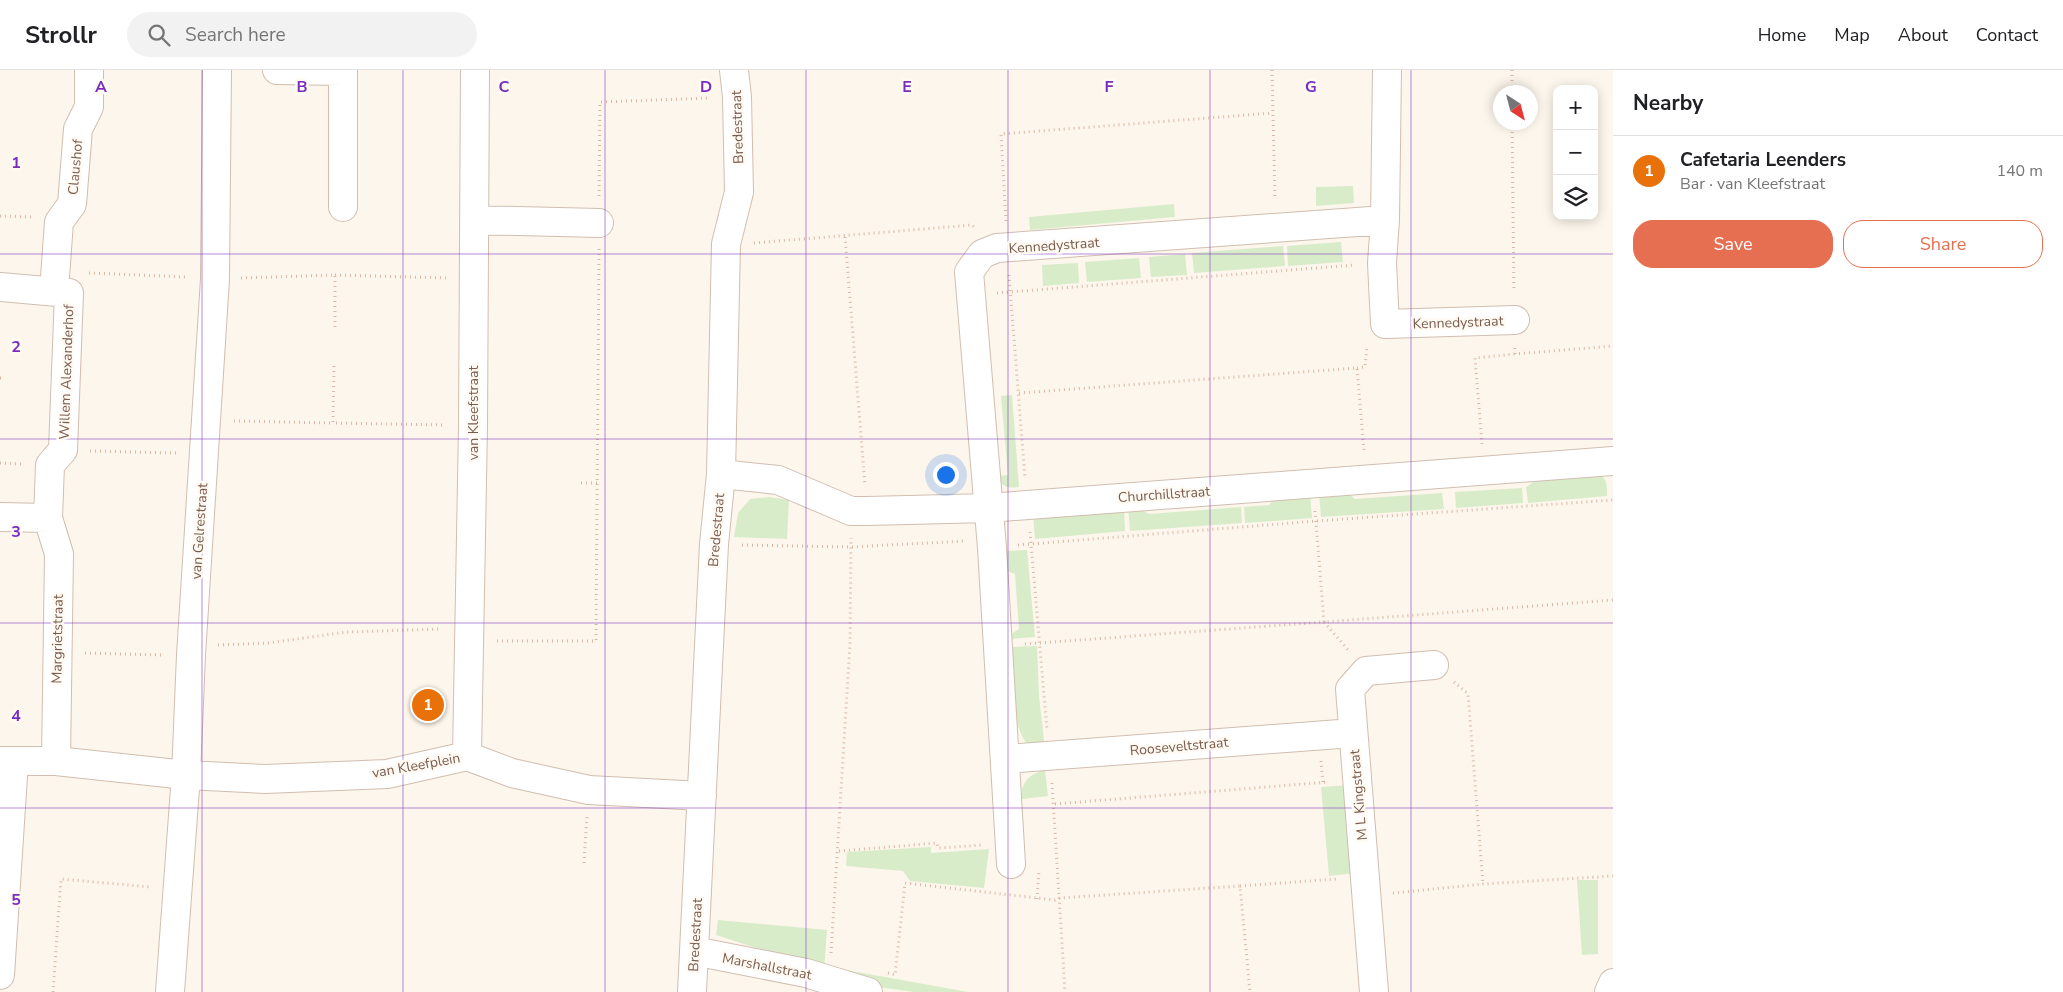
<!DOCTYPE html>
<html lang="en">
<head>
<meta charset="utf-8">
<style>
	body { margin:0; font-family:"Nunito Sans",sans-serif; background:#f2f2f2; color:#202124 }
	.controls { position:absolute; right:15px; top:15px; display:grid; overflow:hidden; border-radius:10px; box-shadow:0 2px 12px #0003 }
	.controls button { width:45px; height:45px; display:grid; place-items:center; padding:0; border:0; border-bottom:1px solid #e0e0e0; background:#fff; color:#202124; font:25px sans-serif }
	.compass { position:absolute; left:1493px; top:15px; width:45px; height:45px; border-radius:50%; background:#fff; box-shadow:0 2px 12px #0003; rotate:144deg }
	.you { position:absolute; left:945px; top:404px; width:18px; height:18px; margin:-12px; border:4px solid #fff; border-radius:50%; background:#1a73e8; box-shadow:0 0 0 8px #1a73e833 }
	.badge { display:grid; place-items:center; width:32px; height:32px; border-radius:50%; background:#e76f51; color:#fff; font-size:16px; font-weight:700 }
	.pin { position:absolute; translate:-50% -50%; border:2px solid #fff; box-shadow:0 1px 5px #0006 }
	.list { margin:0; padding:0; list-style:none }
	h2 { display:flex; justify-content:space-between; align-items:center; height:65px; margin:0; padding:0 20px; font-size:21px }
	h2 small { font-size:16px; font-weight:400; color:#757577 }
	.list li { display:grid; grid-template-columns:32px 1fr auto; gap:15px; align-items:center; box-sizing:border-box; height:70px; padding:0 20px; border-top:1px solid #e0e0e0 }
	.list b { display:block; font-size:19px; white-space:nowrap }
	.list p { margin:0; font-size:16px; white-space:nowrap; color:#757577 }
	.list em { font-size:16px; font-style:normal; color:#757577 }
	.actions { display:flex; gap:10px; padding:15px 20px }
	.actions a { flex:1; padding:11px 0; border:1px solid #e76f51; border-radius:20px; text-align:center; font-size:18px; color:#e76f51 }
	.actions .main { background:#e76f51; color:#fff }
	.icon { flex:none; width:28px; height:28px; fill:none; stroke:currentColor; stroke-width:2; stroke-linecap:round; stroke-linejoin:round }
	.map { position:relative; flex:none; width:1613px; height:922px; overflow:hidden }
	header { display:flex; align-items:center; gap:30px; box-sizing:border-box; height:70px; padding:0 25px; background:#fff; border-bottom:1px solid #e0e0e0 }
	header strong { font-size:24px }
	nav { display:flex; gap:28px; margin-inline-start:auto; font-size:18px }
	.search { width:350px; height:45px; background:#f2f2f2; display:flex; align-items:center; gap:12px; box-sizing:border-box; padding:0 18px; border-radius:28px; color:#757577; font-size:19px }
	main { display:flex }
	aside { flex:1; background:#fff }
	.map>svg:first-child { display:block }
	.green { fill:#d8ecc9 }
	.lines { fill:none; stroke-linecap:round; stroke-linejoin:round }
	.minor-casing { stroke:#d1beb0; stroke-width:30 }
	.path { stroke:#d9b8a5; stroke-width:3; stroke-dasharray:1 4; stroke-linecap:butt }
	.minor { stroke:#fff; stroke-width:28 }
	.grid { fill:none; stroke:#7b2cbf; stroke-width:1; stroke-opacity:0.55 }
	.labels { text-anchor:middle; stroke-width:5; stroke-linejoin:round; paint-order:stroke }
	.street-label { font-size:14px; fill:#7a5c4d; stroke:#fffaf3 }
	.grid-label { font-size:16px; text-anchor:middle; font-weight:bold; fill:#7b2cbf; stroke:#fffaf3; stroke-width:5; stroke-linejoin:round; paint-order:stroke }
</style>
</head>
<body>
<header>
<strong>Strollr</strong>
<div class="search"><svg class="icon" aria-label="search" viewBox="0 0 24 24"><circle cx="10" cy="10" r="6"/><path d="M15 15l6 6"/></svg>Search here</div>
<nav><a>Home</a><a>Map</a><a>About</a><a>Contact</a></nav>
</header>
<main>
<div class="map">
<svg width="1613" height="922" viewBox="0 0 1613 922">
	<rect width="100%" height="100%" fill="#fdf6ec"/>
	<path class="green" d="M1353 116 1354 133 1316 136V117Z
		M1174 134 1175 147 1030 160 1029 147Z
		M1341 172 1343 192 1288 196 1287 176Z
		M1283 176 1285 196 1194 203 1192 183Z
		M1185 184 1187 205 1151 207 1149 187Z
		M1139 188 1141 208 1087 212 1085 192Z
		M1078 193 1079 213 1043 216 1042 195Z
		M1012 325 1019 417C1008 419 1001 416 995 406L1008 405 1001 326Z
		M1597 404C1608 408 1607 416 1607 426L1528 433 1526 417 1539 408Z
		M1522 418 1523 433 1456 438 1455 422Z
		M1346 421 1355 429 1442 423 1444 439 1321 447 1319 423Z
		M1310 424 1312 448 1245 453 1244 437 1269 435 1275 427Z
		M769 427 789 430 787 469 734 467 738 443 750 429Z
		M1137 437 1149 444 1241 437 1242 453 1130 461 1128 438Z
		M1124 438 1125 461 1035 469 1033 445Z
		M1027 480 1035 567 1011 569V564L1019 559 1015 504 1005 500 1004 481Z
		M1037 576 1039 626 1045 679C1042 678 1036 679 1033 678 1010 668 1012 600 1010 577Z
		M1045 700 1048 726 1022 729C1020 713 1030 703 1045 700Z
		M1350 715 1357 803 1329 806 1321 717Z
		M931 777V783L989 779 984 818 910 811 903 801 846 796 847 782Z
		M1577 810H1598V884L1582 885Z
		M718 850 827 860 824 900 716 865Z
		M835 898 968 922H914L885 918 834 905Z"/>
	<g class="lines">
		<g class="minor-casing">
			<path id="minor" d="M277 0 343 1V137
				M1387 0 1385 150 1382 193 1385 254 1515 250
				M475 150 599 153
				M0 217 69 223 63 380 50 395 48 448 59 484 56 691
				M54 221 59 152 72 134 78 59 89 37V0
				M721 404 778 410 851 441H867L988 438 1613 391
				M0 447 48 448
				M467 686 473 356 475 0
				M1006 689 1353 663
				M0 691H56L186 705 265 709 387 704 467 686 512 703 589 720 702 726
				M1011 794 992 478 969 202 982 184 997 178 1385 150
				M694 881 806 903 868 922
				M0 905 14 691
				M170 922 186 705 191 585 215 209 217 0
				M692 922 714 474 721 404 726 174 739 122 737 27 734 0
				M1374 922 1350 619 1366 601 1434 595
				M1609 922 1613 913"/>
		</g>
		<path class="path" d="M1272 0 1275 130
			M1512 0V22
			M1512 52 1514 222
			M599 126 600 32 710 28
			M0 146 32 147
			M1006 151 1001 64 1273 43
			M845 167 865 415
			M754 173 972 155 974 157
			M89 203 187 207
			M335 205 447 208
			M1009 205 1025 408
			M241 208 335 205V261
			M997 223 1355 195
			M1515 278V284L1613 276
			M334 296 333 353 445 355
			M1357 298 1365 297 1367 276
			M0 308H3
			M1019 323 1357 298 1364 381
			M234 351 333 353
			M1482 374 1475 288 1515 284
			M90 381 176 383
			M0 393 22 394
			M581 413H597
			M1315 441 1324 552 1613 530
			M1030 462 1047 660
			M742 475 851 477 965 471
			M1018 475 1316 451 1613 430
			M497 571H596L599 179
			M1025 574 1324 552 1349 581
			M218 575 268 573 347 562 441 559
			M85 583 164 585
			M1454 612 1468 624 1483 814
			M1321 691 1323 713
			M1052 713 1065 922
			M1055 734 1329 712
			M839 781 937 773 938 778 983 775
			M584 793 587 746
			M1240 816 1337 809
			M1393 823 1483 814 1613 806
			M1037 829 1039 800
			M831 883 850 574 851 468
			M888 903 895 905 905 813 1055 830 1060 828 1240 816 1250 922
			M53 922 61 809 150 817"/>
		<use href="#minor" class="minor"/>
	</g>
	<path class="grid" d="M202 0V922M403 0V922M605 0V922M806 0V922M1008 0V922M1210 0V922M1411 0V922M0 184H1613M0 369H1613M0 553H1613M0 738H1613"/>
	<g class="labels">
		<g class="street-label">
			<text transform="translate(737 57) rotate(-92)" y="5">Bredestraat</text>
			<text transform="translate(75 97) rotate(-85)" y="5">Claushof</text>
			<text transform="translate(1054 175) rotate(-4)" y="5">Kennedystraat</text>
			<text transform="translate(1458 252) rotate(-2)" y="5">Kennedystraat</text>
			<text transform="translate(66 302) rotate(-88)" y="5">Willem Alexanderhof</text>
			<text transform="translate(473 343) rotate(-90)" y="5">van Kleefstraat</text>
			<text transform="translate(1164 424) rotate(-4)" y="5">Churchillstraat</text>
			<text transform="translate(716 460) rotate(-85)" y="5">Bredestraat</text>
			<text transform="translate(199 461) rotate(-86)" y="5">van Gelrestraat</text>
			<text transform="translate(57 569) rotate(-89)" y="5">Margrietstraat</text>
			<text transform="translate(1179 676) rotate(-5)" y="5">Rooseveltstraat</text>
			<text transform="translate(416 695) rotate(-10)" y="5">van Kleefplein</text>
			<text transform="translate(1358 725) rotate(-95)" y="5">M L Kingstraat</text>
			<text transform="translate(695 865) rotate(-87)" y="5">Bredestraat</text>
			<text transform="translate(767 896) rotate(11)" y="5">Marshallstraat</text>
		</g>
	</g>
	<g class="grid-label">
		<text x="101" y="22">A</text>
		<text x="302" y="22">B</text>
		<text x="504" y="22">C</text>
		<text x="706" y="22">D</text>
		<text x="907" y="22">E</text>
		<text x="1109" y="22">F</text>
		<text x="1311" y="22">G</text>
		<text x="16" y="98">1</text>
		<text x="16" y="282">2</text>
		<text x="16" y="467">3</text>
		<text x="16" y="651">4</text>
		<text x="16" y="835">5</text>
	</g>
</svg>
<div class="controls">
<button>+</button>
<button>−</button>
<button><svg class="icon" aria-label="layers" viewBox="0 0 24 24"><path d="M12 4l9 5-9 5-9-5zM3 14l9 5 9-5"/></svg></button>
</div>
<svg class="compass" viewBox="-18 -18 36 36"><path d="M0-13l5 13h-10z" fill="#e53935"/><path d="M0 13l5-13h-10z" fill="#757577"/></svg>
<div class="you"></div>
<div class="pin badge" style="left:428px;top:635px;background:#e8710a">1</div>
</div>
<aside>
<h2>Nearby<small></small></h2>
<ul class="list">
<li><span class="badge" style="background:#e8710a">1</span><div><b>Cafetaria Leenders</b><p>Bar · van Kleefstraat</p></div><em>140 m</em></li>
</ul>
<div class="actions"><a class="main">Save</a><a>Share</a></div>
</aside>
</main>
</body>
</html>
